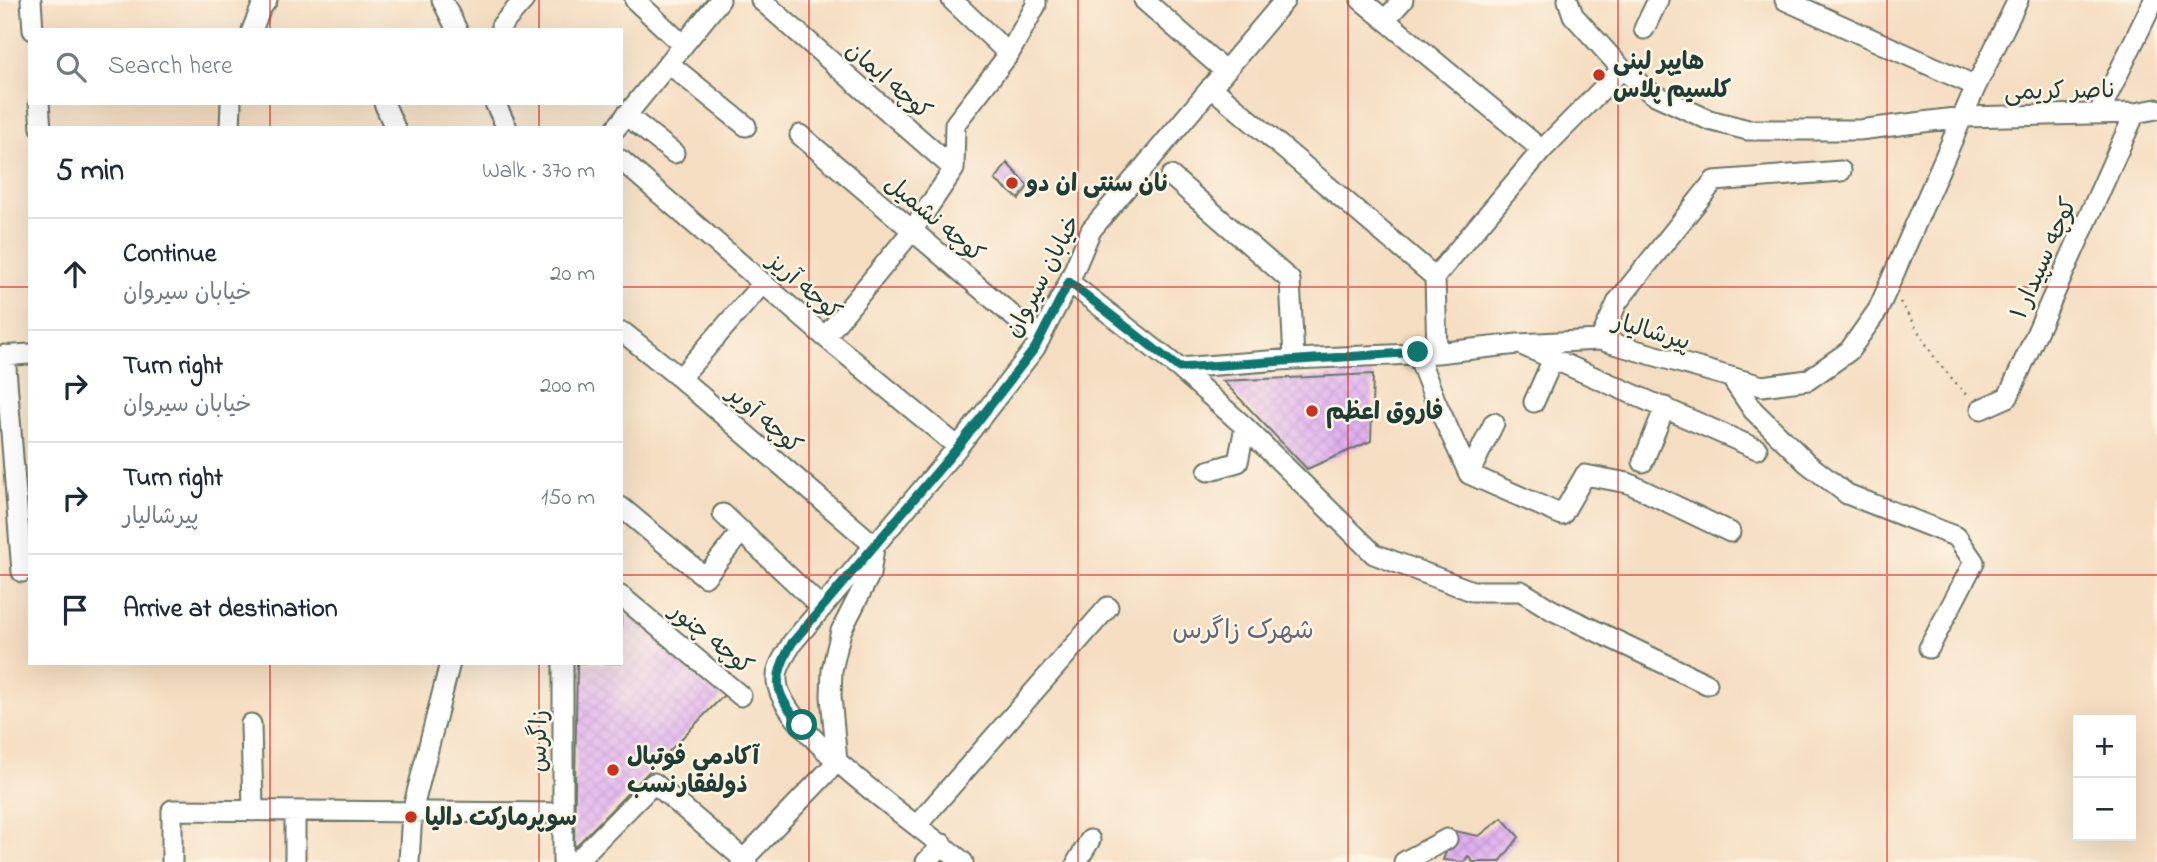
<!DOCTYPE html>
<html lang="en">
<head>
<meta charset="utf-8">
<style>
	body { margin:0; font-family:"Indie Flower","Playpen Sans Arabic",sans-serif; background:#f6f6f7; color:#1f2937 }
	.controls { position:absolute; right:21px; bottom:21px; display:grid; overflow:hidden; border-radius:0px; box-shadow:0 7px 28px #0002 }
	.controls button { width:63px; height:63px; display:grid; place-items:center; padding:0; border:0; border-bottom:2px solid #e0e1e3; background:#fff; color:#1f2937; font:35px sans-serif }
	.stop { position:absolute; width:21px; height:21px; margin:-16px; border:5px solid #0f766e; border-radius:50%; background:#fff }
	.stop.end { background:#0f766e; border-color:#fff; box-shadow:0 2px 7px #0008 }
	.list { margin:0; padding:0; list-style:none }
	h2 { display:flex; justify-content:space-between; align-items:center; height:91px; margin:0; padding:0 28px; font-size:30px }
	h2 small { font-size:23px; font-weight:400; color:#747a83 }
	.list li { display:grid; grid-template-columns:46px 1fr auto; gap:21px; align-items:center; box-sizing:border-box; height:112px; padding:0 28px; border-top:2px solid #e0e1e3 }
	.list b { display:block; font-size:26px; white-space:nowrap }
	.list p { margin:0; font-size:23px; white-space:nowrap; color:#747a83 }
	.list em { font-size:23px; font-style:normal; color:#747a83 }
	.icon { flex:none; width:38px; height:38px; fill:none; stroke:currentColor; stroke-width:2; stroke-linecap:round; stroke-linejoin:round }
	.map { position:relative; flex:none; width:2157px; height:862px; overflow:hidden }
	.search { position:absolute; background:#fff; box-shadow:0 7px 28px #0002; left:28px; top:28px; width:595px; height:77px; display:flex; align-items:center; gap:18px; box-sizing:border-box; padding:0 24px; border-radius:0px; color:#747a83; font-size:26px }
	.panel { position:absolute; background:#fff; box-shadow:0 7px 28px #0002; left:28px; top:126px; width:595px; height:539px; border-radius:0px }
	.map>svg:first-child { display:block }
	.building { fill:url(#building-cross-hatch) }
	.lines { fill:none; stroke-linecap:round; stroke-linejoin:round }
	.minor-casing { stroke:#6a7565; stroke-width:23 }
	.path { stroke:#6a7565; stroke-width:2.5; stroke-dasharray:2 5; stroke-linecap:butt }
	.minor { stroke:#fff; stroke-width:19 }
	.route { stroke:#0f766e; stroke-width:9 }
	.grid { fill:none; stroke:#d62828; stroke-width:2; stroke-opacity:0.55 }
	.poi-dot { fill:#c8321e; stroke:#fcf5e5; stroke-width:2.5 }
	.labels { text-anchor:middle; stroke-width:5; stroke-linejoin:round; paint-order:stroke }
	.poi-label { font-size:24px; font-weight:bold; fill:#1f3d34; stroke:#fcf5e5; text-anchor:start }
	.street-label { font-size:24px; fill:#1f3d34; stroke:#fcf5e5 }
	.neighbourhood-label { font-size:26px; fill:#636576; stroke:#fcf5e5 }
</style>
</head>
<body>
<div class="map">
<svg width="2157" height="862" viewBox="0 0 2157 862">
	<defs>
		<pattern id="building-cross-hatch" width="8" height="8" patternUnits="userSpaceOnUse" patternTransform="scale(1.75)"><rect width="8" height="8" fill="#e0aff0"/><path d="M0 0l8 8M0 8l8-8" fill="none" stroke="#c097ce"/></pattern>
	</defs>
	<rect width="100%" height="100%" fill="#fcf5e5"/>
	<filter id="ink" filterUnits="userSpaceOnUse"><feTurbulence type="fractalNoise" baseFrequency=".0143" numOctaves="2"/><feDisplacementMap in="SourceGraphic" scale="14" xChannelSelector="R" yChannelSelector="G"/><feConvolveMatrix kernelMatrix="1 2 1 2 8 2 1 2 1" color-interpolation-filters="sRGB"/></filter>
	<filter id="wash" filterUnits="userSpaceOnUse"><feTurbulence type="fractalNoise" baseFrequency=".00686" numOctaves="4" result="noise"/><feDisplacementMap in="SourceGraphic" scale="28" xChannelSelector="R" yChannelSelector="G"/><feGaussianBlur stdDeviation="1.57" result="paint"/><feColorMatrix in="noise" values="0 0 0 0 0 0 0 0 0 0 0 0 0 0 0 0 0 1.4 0 .05"/><feComposite in="paint" operator="in"/></filter>
	<g filter="url(#wash)">
		<rect width="100%" height="100%" fill="#f5ddc1"/>
		<g id="blocks">
			<path class="building" d="M1007 163 1028 186 1019 199 995 180Z
				M1373 374 1371 441 1307 469 1223 381Z
				M621 607 728 691 574 848 577 663H621Z
				M1502 818 1519 837 1500 862H1473L1468 856 1464 862 1443 860 1454 831 1479 836Z"/>
		</g>
	</g>
	<g filter="url(#ink)">
		<use href="#blocks" fill-opacity="0" stroke="#6a7565" stroke-width="2"/>
		<g class="lines">
			<g class="minor-casing">
				<path id="minor" d="M31 0 33 30
					M442 0 457 30
					M635 0 683 45
					M761 0 954 169
					M952 0 1009 54
					M1144 0 1225 71
					M1361 0 1542 150
					M1568 0 1573 15 1622 69 1651 93 1709 120 1748 130H1859L1963 117 2135 113 2157 109
					M1785 0 1976 86
					M1385 20 1403 0
					M501 26 524 0
					M1644 29 1658 0
					M252 30 261 8 267 0
					M668 63 746 126
					M1211 87 1435 277
					M39 103 41 128
					M384 103 395 128
					M495 103 507 128
					M2099 113 2154 0
					M626 115 674 153
					M230 128 231 103
					M616 128 720 0
					M800 135 1040 339
					M621 160 825 337 958 447
					M1171 176 1290 280 1294 359
					M1069 282 1179 368 1294 359 1437 353 1518 344 1600 340 1762 386 1808 380 1849 351 1878 310 1976 86 2018 0
					M621 333H624L680 378 875 546
					M825 337 912 231 954 169 955 124 1009 54 1036 5V0
					M1600 340 1618 301 1714 181 1841 171
					M1524 346 1757 449
					M1417 353 1435 400 1469 474 1562 515 1585 475 1628 483 1730 532
					M1437 353 1435 277 1542 150 1622 69
					M5 355 22 572
					M0 356 30 354
					M1179 368 1245 427 1374 554 1472 591H1521L1552 610 1707 684
					M680 378 763 283
					M1732 379 1753 410 1807 463 1847 494 1957 537 1974 562 1929 648
					M1534 402 1553 359
					M1981 409 2008 397 2135 113
					M1643 462 1665 407
					M1208 471 1238 462 1245 427
					M1469 474 1494 423
					M621 507 705 577 742 531
					M723 514 822 608
					M621 596 741 696
					M251 724 253 811
					M837 762 831 696 832 670 841 631 870 574 874 548
					M295 811V862
					M917 825 1108 607
					M172 862V810L561 813
					M409 862 412 812 450 663
					M563 862V663
					M576 862 654 783 747 862
					M741 862 837 762
					M926 862 943 844
					M963 862C924 829 773 727 777 677 777 665 787 653 792 643L958 447 1035 348 1069 282 1091 230 1285 0
					M1077 862 1090 840
					M1404 862 1447 839"/>
			</g>
			<path class="path" d="M1900 302 1936 360 1967 396"/>
			<use href="#minor" class="minor"/>
		</g>
	</g>
	<g class="lines" filter="url(#ink)">
		<path class="route" d="M802 725C773 693 772 679 792 643L958 447 1035 348 1069 282 1179 368 1418 352"/>
	</g>
	<path class="grid" d="M270 0V30M539 0V30M809 0V862M1078 0V862M1348 0V862M1618 0V862M1887 0V862M270 103V128M539 103V128M0 287H30M621 287H2157M0 575H30M621 575H2157M270 663V862M539 663V862"/>
	<g class="poi-dot">
		<circle cx="1599" cy="75" r="7"/>
		<circle cx="1012" cy="183" r="7"/>
		<circle cx="1312" cy="411" r="7"/>
		<circle cx="613" cy="770" r="7"/>
		<circle cx="411" cy="817" r="7"/>
	</g>
	<g class="labels">
		<g class="poi-label">
			<text x="1613" y="69">هایپر لبنی<tspan x="1613" dy="28">کلسیم پلاس</tspan></text>
			<text x="1026" y="191">نان سنتی ان دو</text>
			<text x="1326" y="419">فاروق اعظم</text>
			<text x="627" y="764">آکادمی فوتبال<tspan x="627" dy="28">ذولفقارنسب</tspan></text>
			<text x="425" y="825">سوپرمارکت دالیا</text>
		</g>
		<g class="street-label">
			<text transform="translate(889 80) rotate(41)" y="8">کوچه ایمان</text>
			<text transform="translate(2060 90) rotate(-1)" y="8">ناصر کریمی</text>
			<text transform="translate(935 218) rotate(40)" y="8">کوچه نشمیل</text>
			<text transform="translate(2043 258) rotate(-66)" y="8">کوچه سپیدار ۱</text>
			<text transform="translate(1042 276) rotate(-62)" y="8">خیابان سیروان</text>
			<text transform="translate(805 286) rotate(41)" y="8">کوچه آریز</text>
			<text transform="translate(1652 331) rotate(16)" y="8">پیرشالیار</text>
			<text transform="translate(765 419) rotate(41)" y="8">کوچه آویر</text>
			<text transform="translate(712 638) rotate(39)" y="8">کوچه چنور</text>
			<text transform="translate(538 741) rotate(-89)" y="8">زاگرس</text>
		</g>
		<g class="neighbourhood-label">
			<text x="1243" y="638">شهرک زاگرس</text>
		</g>
	</g>
</svg>
<div class="controls">
<button>+</button>
<button>−</button>
</div>
<div class="stop" style="left:802px;top:725px"></div>
<div class="stop end" style="left:1418px;top:352px"></div>
<div class="search"><svg class="icon" aria-label="search" viewBox="0 0 24 24"><circle cx="10" cy="10" r="6"/><path d="M15 15l6 6"/></svg>Search here</div>
<section class="panel">
<h2>5 min<small>Walk · 370 m</small></h2>
<ul class="list">
<li><svg class="icon" aria-label="ahead" viewBox="0 0 24 24"><path d="M12 20V5M6 11l6-6 6 6"/></svg><div><b>Continue</b><p>خیابان سیروان</p></div><em>20 m</em></li>
<li><svg class="icon" aria-label="right" viewBox="0 0 24 24"><path d="M7 20v-9h11M14 6l5 5-5 5"/></svg><div><b>Turn right</b><p>خیابان سیروان</p></div><em>200 m</em></li>
<li><svg class="icon" aria-label="right" viewBox="0 0 24 24"><path d="M7 20v-9h11M14 6l5 5-5 5"/></svg><div><b>Turn right</b><p>پیرشالیار</p></div><em>150 m</em></li>
<li><svg class="icon" aria-label="arrive" viewBox="0 0 24 24"><path d="M6 21V4h12l-3 4 3 4H6"/></svg><div><b>Arrive at destination</b></div></li>
</ul>
</section>
</div>
</body>
</html>
